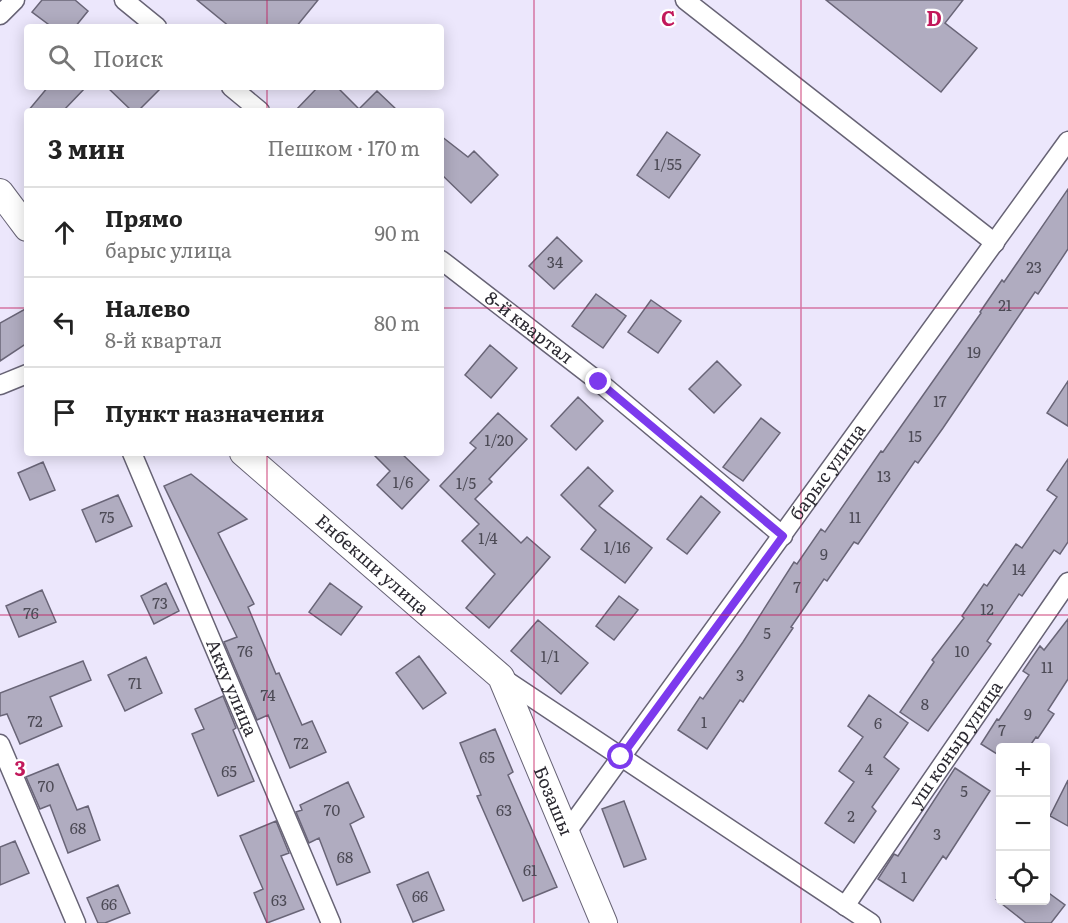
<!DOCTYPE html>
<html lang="ru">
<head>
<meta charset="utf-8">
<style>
	body { margin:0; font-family:Literata,serif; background:#f6f6f6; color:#222 }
	.controls { position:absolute; right:18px; bottom:18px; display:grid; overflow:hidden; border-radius:6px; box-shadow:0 3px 15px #0003 }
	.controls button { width:54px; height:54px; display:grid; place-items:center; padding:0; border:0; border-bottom:2px solid #e0e0e0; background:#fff; color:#222; font:30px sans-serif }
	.stop { position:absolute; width:18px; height:18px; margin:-14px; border:4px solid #7c3aed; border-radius:50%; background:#fff }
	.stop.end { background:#7c3aed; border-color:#fff; box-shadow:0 2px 6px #0008 }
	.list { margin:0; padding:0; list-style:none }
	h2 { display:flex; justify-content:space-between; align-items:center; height:78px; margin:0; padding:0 24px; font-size:26px }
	h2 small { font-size:20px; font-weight:400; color:#767676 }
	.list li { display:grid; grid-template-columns:39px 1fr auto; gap:18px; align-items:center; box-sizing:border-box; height:90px; padding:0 24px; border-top:2px solid #e0e0e0 }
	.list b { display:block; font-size:22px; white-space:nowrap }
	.list p { margin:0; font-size:20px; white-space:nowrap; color:#767676 }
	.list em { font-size:20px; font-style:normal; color:#767676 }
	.icon { flex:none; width:33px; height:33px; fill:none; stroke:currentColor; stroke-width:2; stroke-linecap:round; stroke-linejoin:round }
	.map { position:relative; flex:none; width:1068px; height:923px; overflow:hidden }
	.search { position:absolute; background:#fff; box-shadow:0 3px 15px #0003; left:24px; top:24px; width:420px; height:66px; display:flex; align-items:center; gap:15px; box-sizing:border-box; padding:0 21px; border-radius:6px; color:#767676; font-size:22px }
	.panel { position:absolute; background:#fff; box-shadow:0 3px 15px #0003; left:24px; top:108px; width:420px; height:348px; border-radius:6px }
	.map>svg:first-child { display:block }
	.building { fill:#b0acc0; stroke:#696577; stroke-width:1.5 }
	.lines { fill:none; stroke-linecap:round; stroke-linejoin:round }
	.street-casing { stroke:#676375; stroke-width:21 }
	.secondary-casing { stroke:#676375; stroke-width:28 }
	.street { stroke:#fff; stroke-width:18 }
	.secondary { stroke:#fff; stroke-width:26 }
	.route { stroke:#7c3aed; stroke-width:8 }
	.grid { fill:none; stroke:#c2185b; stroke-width:1.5; stroke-opacity:0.55 }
	.labels { text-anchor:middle; stroke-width:4.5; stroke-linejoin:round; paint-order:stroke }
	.number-label { font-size:15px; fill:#4c4a55 }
	.street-label { font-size:18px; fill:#2b2931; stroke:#fff }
	.grid-label { font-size:20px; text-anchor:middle; font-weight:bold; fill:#c2185b; stroke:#fff; stroke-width:4.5; stroke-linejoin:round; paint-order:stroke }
</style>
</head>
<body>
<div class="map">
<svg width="1068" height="923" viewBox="0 0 1068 923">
	<rect width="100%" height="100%" fill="#ece7fc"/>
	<path class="building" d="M42 0H75L88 11 75 27H52L32 12Z
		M197 0H318L296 27H230Z
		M826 0H963L945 23 977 48 941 92Z
		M48 87H86L63 111H28Z
		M107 87H162L138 111H132Z
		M318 87H337L359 109 377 91 398 111H295Z
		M667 132 700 155 669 198 637 175Z
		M441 136 468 157 474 151 498 175 471 203 441 174Z
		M1068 189V249L1038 294 1035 292 943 428 918 463 915 461 858 544 854 542 827 581 824 579 791 627 793 628 743 702 740 700 707 749 678 730 700 697 703 699 743 642 794 562 797 564 821 529 825 532 881 451 883 452 981 313 980 312 1002 280 1004 282Z
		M557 237 582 261 554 289 529 266Z
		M596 294 626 316 603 348 572 326Z
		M651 300 681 321 658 353 628 332Z
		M27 308V343L0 361V323Z
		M490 345 517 368 491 398 465 375Z
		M717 361 741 385 714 413 689 389Z
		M1068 381V426L1047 413Z
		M578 397 603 421 576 450 551 426Z
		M498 413 527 439 489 479 492 482 475 499 521 543 527 537 550 557 489 628 466 608 495 574 462 541 479 524 440 486 476 448 470 443Z
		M761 418 780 433 743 481 723 467Z
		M372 453H401L429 480 402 509 377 485 390 471Z
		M1068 459V542L1060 554 1054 550 1022 596 1019 594 987 641 991 644 928 731 900 712 934 662 932 660 964 618 962 616 984 584 987 586 1016 544 1022 548 1057 497 1047 490Z
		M43 462 55 490 30 500 18 473Z
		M588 467 613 491 599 506 652 548 625 583 581 549 596 530 561 495Z
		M191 474 247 519 218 533 254 604 248 607 276 674 279 673 302 725 312 721 326 752 290 768 268 715 257 720 224 642 237 637 164 486Z
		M118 495 132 526 96 542 82 510Z
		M701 496 720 512 687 554 667 539Z
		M166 583 179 611 154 624 141 596Z
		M330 583 362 607 341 635 309 612Z
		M42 590 56 622 19 637 6 606Z
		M619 596 638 610 614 640 596 626Z
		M1068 619V679L1048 710 1054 714 1038 738 1036 737 1029 747H1000V756L981 744 997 719 999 720 1029 675 1023 671 1040 646 1044 650Z
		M538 620 588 663 561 694 511 651Z
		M419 656 446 693 423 709 396 673Z
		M146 657 162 693 125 711 108 675Z
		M83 661 91 680 50 697 62 726 20 744 7 714 0 716V693Z
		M869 695 908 723 884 757 899 769 872 807 876 811 854 843 825 823 854 782 839 771 863 737 848 726Z
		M223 696 236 728 233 730 254 781 218 796 192 734 204 729 195 709Z
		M495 729 513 772 508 775 557 887 523 901 477 796 481 795 460 743Z
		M58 764 77 810 88 806 100 840 68 853 50 805 40 809 26 777Z
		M955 768 990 791 946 859 943 856 913 901 878 879 894 854 898 856Z
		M1068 780V826L1050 816Z
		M348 782 364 817 350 824 370 872 337 885 319 838 309 843 296 812 302 810 300 805Z
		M624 801 646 859 624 867 602 809Z
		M276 821 289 853 281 856 304 909 267 923 254 893 263 889 240 836Z
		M15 841 29 873 0 885V847Z
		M428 872 444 910 413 922 397 885Z
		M118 885 130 913 105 923H98L87 898Z
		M1046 891 1065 905 1051 923H1026L997 900H1046Z"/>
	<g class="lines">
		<g class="street-casing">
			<g id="street">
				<path d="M124 0 157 27"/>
				<path d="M685 0 995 243"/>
				<path d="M0 15 15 0"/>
				<path d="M231 87 260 111"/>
				<path id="s1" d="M441 260 599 382 783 536"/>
				<path d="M0 385 27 374"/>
				<path id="s2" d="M132 453 331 923"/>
				<path d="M501 677 871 923"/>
				<path d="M0 744 76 923"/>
				<path id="s3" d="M566 833 1068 141"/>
				<path id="s4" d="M845 906 1068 582"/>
			</g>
		</g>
		<g class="secondary-casing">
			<g id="secondary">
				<path d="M0 192 27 228"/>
				<path id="s5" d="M243 453 501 677 604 923"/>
			</g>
		</g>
		<use href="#street" class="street"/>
		<use href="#secondary" class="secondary"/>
	</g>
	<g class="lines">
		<path class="route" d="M599 382 783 536 621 757"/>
	</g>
	<path class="grid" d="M267 0V27M534 0V923M801 0V923M267 87V111M0 308H27M441 308H1068M267 453V923M0 615H1068"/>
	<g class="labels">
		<g class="number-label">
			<text x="668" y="170">1/55</text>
			<text x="555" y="268">34</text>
			<text x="1034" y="273">23</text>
			<text x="1005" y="311">21</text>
			<text x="974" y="358">19</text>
			<text x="940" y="407">17</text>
			<text x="915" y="442">15</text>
			<text x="499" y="446">1/20</text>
			<text x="884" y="482">13</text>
			<text x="403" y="488">1/6</text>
			<text x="466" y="489">1/5</text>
			<text x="107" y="523">75</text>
			<text x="855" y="523">11</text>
			<text x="488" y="544">1/4</text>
			<text x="617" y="553">1/16</text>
			<text x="824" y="560">9</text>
			<text x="1019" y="575">14</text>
			<text x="797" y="593">7</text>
			<text x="160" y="609">73</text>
			<text x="987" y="615">12</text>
			<text x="31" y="619">76</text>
			<text x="767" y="639">5</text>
			<text x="245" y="657">76</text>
			<text x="962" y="657">10</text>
			<text x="550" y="662">1/1</text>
			<text x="1047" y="673">11</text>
			<text x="740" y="681">3</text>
			<text x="135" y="689">71</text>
			<text x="268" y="701">74</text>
			<text x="925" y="710">8</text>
			<text x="1028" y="720">9</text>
			<text x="35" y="727">72</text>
			<text x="704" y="728">1</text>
			<text x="878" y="729">6</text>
			<text x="1002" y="736">7</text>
			<text x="301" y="749">72</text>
			<text x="487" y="763">65</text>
			<text x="869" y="775">4</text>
			<text x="229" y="777">65</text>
			<text x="46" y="792">70</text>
			<text x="964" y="797">5</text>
			<text x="332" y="816">70</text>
			<text x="504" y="816">63</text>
			<text x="851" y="822">2</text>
			<text x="78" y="834">68</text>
			<text x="937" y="840">3</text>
			<text x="345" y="863">68</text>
			<text x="530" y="876">61</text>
			<text x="904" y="883">1</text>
			<text x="420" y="902">66</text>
			<text x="279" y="906">63</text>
			<text x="109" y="910">66</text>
		</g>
		<g class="street-label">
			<text dy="6" stroke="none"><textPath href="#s1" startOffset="111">8-й квартал</textPath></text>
			<text dy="6" stroke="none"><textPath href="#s3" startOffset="446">барыс улица</textPath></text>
			<text dy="6" stroke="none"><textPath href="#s5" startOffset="171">Енбекши улица</textPath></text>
			<text dy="6" stroke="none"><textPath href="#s2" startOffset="255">Акку улица</textPath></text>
			<text dy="6" stroke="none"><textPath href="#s4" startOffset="196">уш коныр улица</textPath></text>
			<text dy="6" stroke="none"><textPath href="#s5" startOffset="476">Бозашы</textPath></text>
		</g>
	</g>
	<g class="grid-label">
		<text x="668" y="26">C</text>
		<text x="934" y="26">D</text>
		<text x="20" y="776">3</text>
	</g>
</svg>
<div class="controls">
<button>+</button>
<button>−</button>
<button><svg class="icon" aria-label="locate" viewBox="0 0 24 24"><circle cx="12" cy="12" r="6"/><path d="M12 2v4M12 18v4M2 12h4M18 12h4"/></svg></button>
</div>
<div class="stop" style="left:621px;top:757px"></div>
<div class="stop end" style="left:599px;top:382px"></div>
<div class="search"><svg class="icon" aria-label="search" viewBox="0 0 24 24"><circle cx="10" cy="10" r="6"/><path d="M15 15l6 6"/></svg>Поиск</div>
<section class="panel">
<h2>3 мин<small>Пешком · 170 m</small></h2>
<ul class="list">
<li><svg class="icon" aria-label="ahead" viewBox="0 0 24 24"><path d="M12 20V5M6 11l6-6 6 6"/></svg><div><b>Прямо</b><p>барыс улица</p></div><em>90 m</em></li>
<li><svg class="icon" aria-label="left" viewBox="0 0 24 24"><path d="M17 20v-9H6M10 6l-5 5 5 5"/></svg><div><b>Налево</b><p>8-й квартал</p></div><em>80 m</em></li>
<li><svg class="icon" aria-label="arrive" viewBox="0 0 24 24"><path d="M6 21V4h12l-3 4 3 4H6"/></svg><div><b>Пункт назначения</b></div></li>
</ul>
</section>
</div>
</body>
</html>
